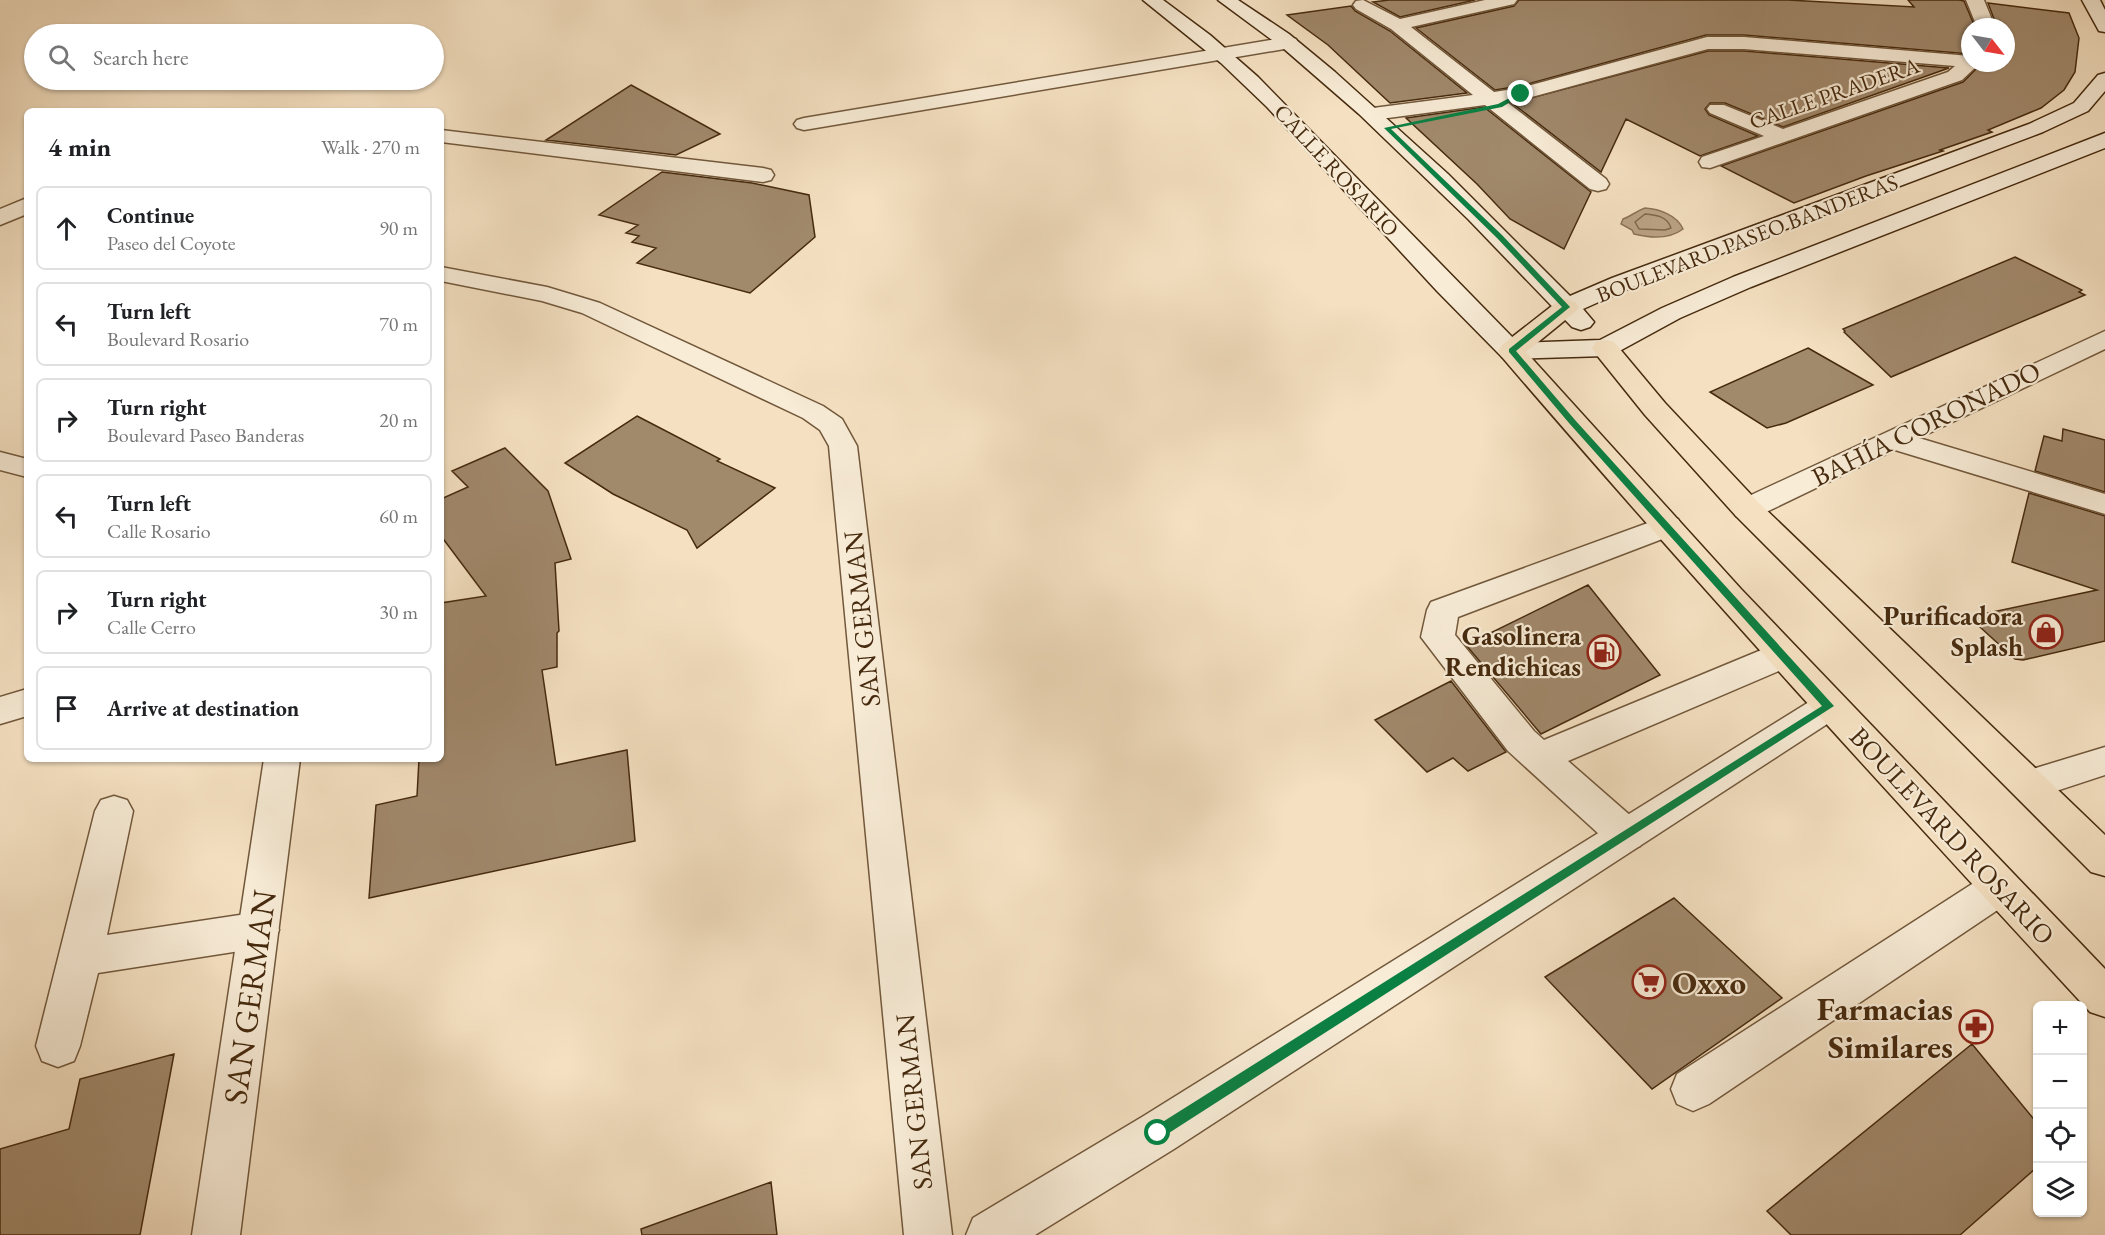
<!DOCTYPE html>
<html lang="en">
<head>
<meta charset="utf-8">
<style>
	body { margin:0; font-family:"EB Garamond",serif; background:#f2f2f2; color:#202124 }
	.controls { position:absolute; right:18px; bottom:18px; display:grid; overflow:hidden; border-radius:9px; box-shadow:0 2px 4px #0004 }
	.controls button { width:54px; height:54px; display:grid; place-items:center; padding:0; border:0; border-bottom:2px solid #e0e0e0; background:#fff; color:#202124; font:30px sans-serif }
	.compass { position:absolute; left:1961px; top:18px; width:54px; height:54px; border-radius:50%; background:#fff; box-shadow:0 2px 4px #0004; rotate:121deg }
	.stop { position:absolute; width:18px; height:18px; margin:-14px; border:4px solid #0b8043; border-radius:50%; background:#fff }
	.stop.end { background:#0b8043; border-color:#fff; box-shadow:0 2px 6px #0008 }
	.list { margin:0; padding:0; list-style:none }
	h2 { display:flex; justify-content:space-between; align-items:center; height:78px; margin:0; padding:0 24px; font-size:26px }
	h2 small { font-size:20px; font-weight:400; color:#757577 }
	.list li { display:grid; grid-template-columns:39px 1fr auto; gap:18px; align-items:center; box-sizing:border-box; height:84px; margin:0 12px 12px; padding:0 12px; border:2px solid #e0e0e0; border-radius:9px }
	.list b { display:block; font-size:22px; white-space:nowrap }
	.list p { margin:0; font-size:20px; white-space:nowrap; color:#757577 }
	.list em { font-size:20px; font-style:normal; color:#757577 }
	.icon { flex:none; width:33px; height:33px; fill:none; stroke:currentColor; stroke-width:2; stroke-linecap:round; stroke-linejoin:round }
	.map { position:relative; flex:none; width:2105px; height:1235px; overflow:hidden }
	.search { position:absolute; background:#fff; box-shadow:0 2px 4px #0004; left:24px; top:24px; width:420px; height:66px; display:flex; align-items:center; gap:15px; box-sizing:border-box; padding:0 21px; border-radius:33px; color:#757577; font-size:22px }
	.panel { position:absolute; background:#fff; box-shadow:0 2px 4px #0004; left:24px; top:108px; width:420px; height:654px; border-radius:9px }
	.map>svg:first-child { display:block }
	.water { fill:#baa385; stroke:#8c7355; stroke-width:1.5 }
	.lines { fill:none; stroke-linecap:round; stroke-linejoin:round }
	.shore { stroke:#80664a; stroke-width:1.5 }
	.building { fill:#a1896c; stroke:#462a0e; stroke-width:1.5 }
	.service-casing { stroke:#72583b; stroke-width:3 }
	.minor-casing { stroke:#72583b; stroke-width:3 }
	.secondary-casing { stroke:#462a0e; stroke-width:3 }
	.primary-casing { stroke:#462a0e; stroke-width:3 }
	.service { fill:#f8ecd7; fill-rule:evenodd }
	.minor { fill:#f8ecd7; fill-rule:evenodd }
	.secondary { fill:#f8ecd7; fill-rule:evenodd }
	.primary { fill:#f5e1c2; fill-rule:evenodd }
	.route { fill:#0b8043 }
	.labels { text-anchor:middle; stroke-width:4.5; stroke-linejoin:round; paint-order:stroke }
	.far-street-label { font-size:22px; fill:#462a0e; stroke:#f8ecd7 }
	.street-label { font-size:27px; fill:#462a0e; stroke:#f8ecd7 }
	.poi-label { font-size:27px; font-weight:bold; fill:#462a0e; stroke:#f8ecd7; text-anchor:end }
	.near-poi-label { font-size:33px; font-weight:bold; fill:#462a0e; stroke:#f8ecd7; text-anchor:start }
	.near-street-label { font-size:33px; fill:#462a0e; stroke:#f8ecd7 }
</style>
</head>
<body>
<div class="map">
<svg width="2105" height="1235" viewBox="0 0 2105 1235">
	<rect width="100%" height="100%" fill="#f5e1c2"/>
	<filter id="stains"><feTurbulence type="fractalNoise" baseFrequency=".00333" numOctaves="4"/><feColorMatrix values="0 0 0 0 .2 0 0 0 0 .09 0 0 0 0 .02 0 0 0 .5 -.17"/></filter>
	<radialGradient id="worn" r=".72"><stop offset=".6" stop-color="#630" stop-opacity="0"/><stop offset="1" stop-color="#630" stop-opacity=".3"/></radialGradient>
	<path class="water" d="M1645 208C1659 209 1677 215 1683 229 1670 239 1650 238 1634 234L1632 230 1621 224 1623 219C1632 216 1636 211 1645 208Z"/>
	<g class="lines">
		<path class="shore" d="M1645 214C1656 215 1667 216 1671 228L1665 230 1639 229 1635 222Z"/>
	</g>
	<path class="building" d="M1389 0H1475L1400 17 1373 2Z
		M1519 0H1788L1914 7 1908 0H1959L1964 1 1975 27H1970V54L1744 35H1706L1520 86 1495 90 1416 28 1514 6Z
		M1988 3 2069 13 2079 38 2075 72 2064 90 2041 108 1988 130 1992 132 1940 150 1943 151 1866 176 1794 203 1721 166 1963 82 1982 63H2006V27H1997Z
		M1351 6 1355 11 1390 31 1467 93 1390 103 1328 45 1287 15Z
		M1708 51H1744L1949 68 1783 127 1725 103H1710L1705 109 1709 115 1758 136 1700 156 1626 119 1601 172 1512 103Z
		M631 85 720 134 676 155 546 140Z
		M1484 107 1591 192 1564 249 1510 219 1477 184 1406 118Z
		M662 172 752 183 809 195 815 237 750 293 637 263 656 248 632 242 639 236 626 233 638 225 599 215Z
		M2015 257 2082 290 2079 292 2085 295 1891 377 1844 332 1845 331 1843 329Z
		M1808 348 1873 385 1786 423 1767 428 1710 392Z
		M637 416 720 459 717 461 775 488 697 548 687 530 613 494 565 463Z
		M2063 429 2105 440V492L2035 471 2044 436 2062 441Z
		M505 448 548 491 571 559 555 563 559 631 557 633V667L542 670 556 765 627 750 635 841 369 898 376 805 417 796 419 759H441V603L486 596 441 536V499L468 487 452 471Z
		M2029 493 2105 516V641L2023 660 2015 659 1969 617 2097 590 2012 562Z
		M1588 585 1660 675 1541 734 1466 645Z
		M1451 681 1506 752 1468 771 1453 758 1427 772 1375 720Z
		M1674 898 1782 998 1652 1089 1545 977Z
		M1972 1044 2037 1123V1167L1960 1235H1791L1767 1211Z
		M174 1054 140 1235H0V1149L69 1129 80 1079Z
		M771 1182 777 1235H642L641 1229Z"/>
	<g class="lines">
		<g class="service-casing">
			<path id="service" d="M1289 37 1296 39 1298 43 1296 47 804 130 797 128 794 124 797 120 804 118Z
				M1667 516 1678 519 1682 526 1678 533 1458 617 1455 635 1534 731 1544 740 1771 646 1783 643 1795 646 1800 655 1795 664 1568 761 1640 824 1645 835 1640 846 1626 851 1612 846 1508 751 1421 637 1427 610 1431 602Z
				M2105 747V775L2029 800 2016 796 2010 785 2016 774Z
				M114 796 127 800 133 811 107 935 259 912 273 917 279 930 273 943 259 948 98 973 80 1046 74 1061 58 1067 42 1061 36 1046 95 811 101 800Z
				M2000 870 2014 875 2020 887 2014 899 1709 1104 1693 1111 1677 1104 1671 1089 1677 1074 1986 875Z"/>
		</g>
		<g class="minor-casing">
			<path id="minor" d="M1363 0 1400 19 1485 0H1517L1514 4 1411 27 1494 92 1520 88 1707 37H1744L1970 56V63H1980L1962 80 1710 168 1702 167 1699 162 1702 157 1764 136 1710 113 1707 109 1710 105H1724L1783 129 1948 72 1955 66 1744 49H1708L1528 98 1507 102 1606 179 1609 184 1606 189 1598 191 1590 189 1485 105 1373 120 1366 118 1363 114 1366 110 1373 108 1473 95 1391 29 1356 9 1353 5 1356 1Z
				M1966 0H1984L1995 27H1977Z
				M441 130 763 168 771 170 774 175 771 180 763 182 441 142Z
				M27 198V214L0 225V209Z
				M441 267 547 287 600 303 823 406 842 419 857 446 952 1235H904L829 446 820 430 803 418 582 313 542 301 441 281Z
				M2105 331V349L1919 438 2105 494V514L1895 450 1758 516 1747 519 1736 516 1732 509 1736 502Z
				M0 452 27 459V477L0 470Z
				M27 689V716L0 724V697Z
				M1829 693 1841 697 1847 706 1841 715 1174 1149 1035 1235H966L973 1218 1142 1117 1817 697Z
				M264 759H300L240 1235H192Z"/>
		</g>
		<g class="secondary-casing">
			<path id="secondary" d="M1143 0H1163L1210 35 1258 77 1518 343 1600 340 1662 308 1733 277 2105 133V148L1751 287 1680 318 1614 354 1605 356 1511 359 1502 357 1437 291 1267 107 1221 63Z
				M1218 0H1238L1289 34 1335 72 1448 174 1570 296 1612 278 2029 124 2074 103 2098 75 2105 73V91L2088 111 2043 132 1630 288 1583 309 1594 322 1590 327 1581 330 1572 327 1468 219 1359 114 1283 48Z
				M2082 0H2100L2105 10V32L2099 31Z"/>
		</g>
		<g class="primary-casing">
			<path id="primary" d="M1566 299 1575 302 1579 307 1575 312 1526 352 1741 589 2105 969V1017L2090 1012C1891 796 1693 580 1502 357L1498 351 1502 345 1557 302Z
				M1605 340 1614 342 1665 403 1758 502 2105 835V876L2091 872 1736 516 1645 415 1596 354 1592 348 1596 342Z"/>
		</g>
		<use href="#service" class="service"/>
		<use href="#minor" class="minor"/>
		<use href="#secondary" class="secondary"/>
		<use href="#primary" class="primary"/>
	</g>
	<path class="route" d="M1519 93 1524 94 1502 107 1391 129 1502 235 1570 307 1516 351 1575 420 1834 706 1158 1140 1153 1138 1151 1133 1153 1128 1822 706 1569 423 1509 352V349L1562 307 1497 238 1384 128 1498 104Z"/>
	<defs>
		<g id="shop-ring" transform="scale(1.725)"><circle r="9.5" fill="#f8ecd7" stroke="#8f2418" stroke-width="1.5"/><path d="M-5-2.5h2.3a2.7 3.5 0 0 1 5.4 0H5L5.5 6h-11ZM-1.5-2.5h3a1.5 2.3 0 0 0-3 0Z" fill="#8f2418"/></g>
		<g id="fuel-ring" transform="scale(1.725)"><circle r="9.5" fill="#f8ecd7" stroke="#8f2418" stroke-width="1.5"/><path d="M-5.5-6h7V0h2V4h1.3V-2.5L3-4.5l.8-.8L6-3V5H2.5V1h-1V6h-7ZM-4.2-4.7v3.2H.2V-4.7Z" fill="#8f2418"/></g>
		<g id="supermarket-ring" transform="scale(1.725)"><circle r="9.5" fill="#f8ecd7" stroke="#8f2418" stroke-width="1.5"/><path d="M-6-5.5h2.5l.6 2H6L4.5 2H-2.5L-4.4-4H-6ZM-1.5 3.2a1.3 1.3 0 1 0 .1 0ZM3 3.2a1.3 1.3 0 1 0 .1 0Z" fill="#8f2418"/></g>
		<g id="pharmacy-ring" transform="scale(1.725)"><circle r="9.5" fill="#f8ecd7" stroke="#8f2418" stroke-width="1.5"/><path d="M-2-6h4v4h4v4h-4v4h-4v-4h-4v-4h4Z" fill="#8f2418"/></g>
	</defs>
	<g fill-rule="evenodd">
		<use href="#shop-ring" x="2046" y="632"/>
		<use href="#fuel-ring" x="1604" y="652"/>
		<use href="#supermarket-ring" x="1649" y="982"/>
		<use href="#pharmacy-ring" x="1976" y="1027"/>
	</g>
	<g class="labels">
		<g class="far-street-label">
			<text transform="translate(1834 93) rotate(-19)" y="8">CALLE PRADERA</text>
			<text transform="translate(1337 170) rotate(47)" y="8">CALLE ROSARIO</text>
			<text transform="translate(1747 238) rotate(-21)" y="8">BOULEVARD PASEO BANDERAS</text>
		</g>
		<g class="street-label">
			<text transform="translate(1926 424) rotate(-26)" y="9">BAHÍA CORONADO</text>
			<text transform="translate(862 619) rotate(-96)" y="9">SAN GERMAN</text>
			<text transform="translate(1952 836) rotate(47)" y="9">BOULEVARD ROSARIO</text>
			<text transform="translate(914 1102) rotate(-96)" y="9">SAN GERMAN</text>
		</g>
		<g class="poi-label">
			<text x="2023" y="625">Purificadora<tspan x="2023" dy="31">Splash</tspan></text>
			<text x="1581" y="645">Gasolinera<tspan x="1581" dy="31">Rendichicas</tspan></text>
		</g>
		<g class="near-poi-label">
			<text x="1672" y="994">Oxxo</text>
			<text x="1953" y="1020" text-anchor="end">Farmacias<tspan x="1953" dy="38">Similares</tspan></text>
		</g>
		<g class="near-street-label">
			<text transform="translate(249 997) rotate(-82)" y="12">SAN GERMAN</text>
		</g>
	</g>
	<rect width="100%" height="100%" filter="url(#stains)"/>
	<rect width="100%" height="100%" fill="url(#worn)"/>
</svg>
<div class="controls">
<button>+</button>
<button>−</button>
<button><svg class="icon" aria-label="locate" viewBox="0 0 24 24"><circle cx="12" cy="12" r="6"/><path d="M12 2v4M12 18v4M2 12h4M18 12h4"/></svg></button>
<button><svg class="icon" aria-label="layers" viewBox="0 0 24 24"><path d="M12 4l9 5-9 5-9-5zM3 14l9 5 9-5"/></svg></button>
</div>
<svg class="compass" viewBox="-18 -18 36 36"><path d="M0-13l5 13h-10z" fill="#e53935"/><path d="M0 13l5-13h-10z" fill="#757577"/></svg>
<div class="stop" style="left:1158px;top:1133px"></div>
<div class="stop end" style="left:1521px;top:94px"></div>
<div class="search"><svg class="icon" aria-label="search" viewBox="0 0 24 24"><circle cx="10" cy="10" r="6"/><path d="M15 15l6 6"/></svg>Search here</div>
<section class="panel">
<h2>4 min<small>Walk · 270 m</small></h2>
<ul class="list">
<li><svg class="icon" aria-label="ahead" viewBox="0 0 24 24"><path d="M12 20V5M6 11l6-6 6 6"/></svg><div><b>Continue</b><p>Paseo del Coyote</p></div><em>90 m</em></li>
<li><svg class="icon" aria-label="left" viewBox="0 0 24 24"><path d="M17 20v-9H6M10 6l-5 5 5 5"/></svg><div><b>Turn left</b><p>Boulevard Rosario</p></div><em>70 m</em></li>
<li><svg class="icon" aria-label="right" viewBox="0 0 24 24"><path d="M7 20v-9h11M14 6l5 5-5 5"/></svg><div><b>Turn right</b><p>Boulevard Paseo Banderas</p></div><em>20 m</em></li>
<li><svg class="icon" aria-label="left" viewBox="0 0 24 24"><path d="M17 20v-9H6M10 6l-5 5 5 5"/></svg><div><b>Turn left</b><p>Calle Rosario</p></div><em>60 m</em></li>
<li><svg class="icon" aria-label="right" viewBox="0 0 24 24"><path d="M7 20v-9h11M14 6l5 5-5 5"/></svg><div><b>Turn right</b><p>Calle Cerro</p></div><em>30 m</em></li>
<li><svg class="icon" aria-label="arrive" viewBox="0 0 24 24"><path d="M6 21V4h12l-3 4 3 4H6"/></svg><div><b>Arrive at destination</b></div></li>
</ul>
</section>
</div>
</body>
</html>
